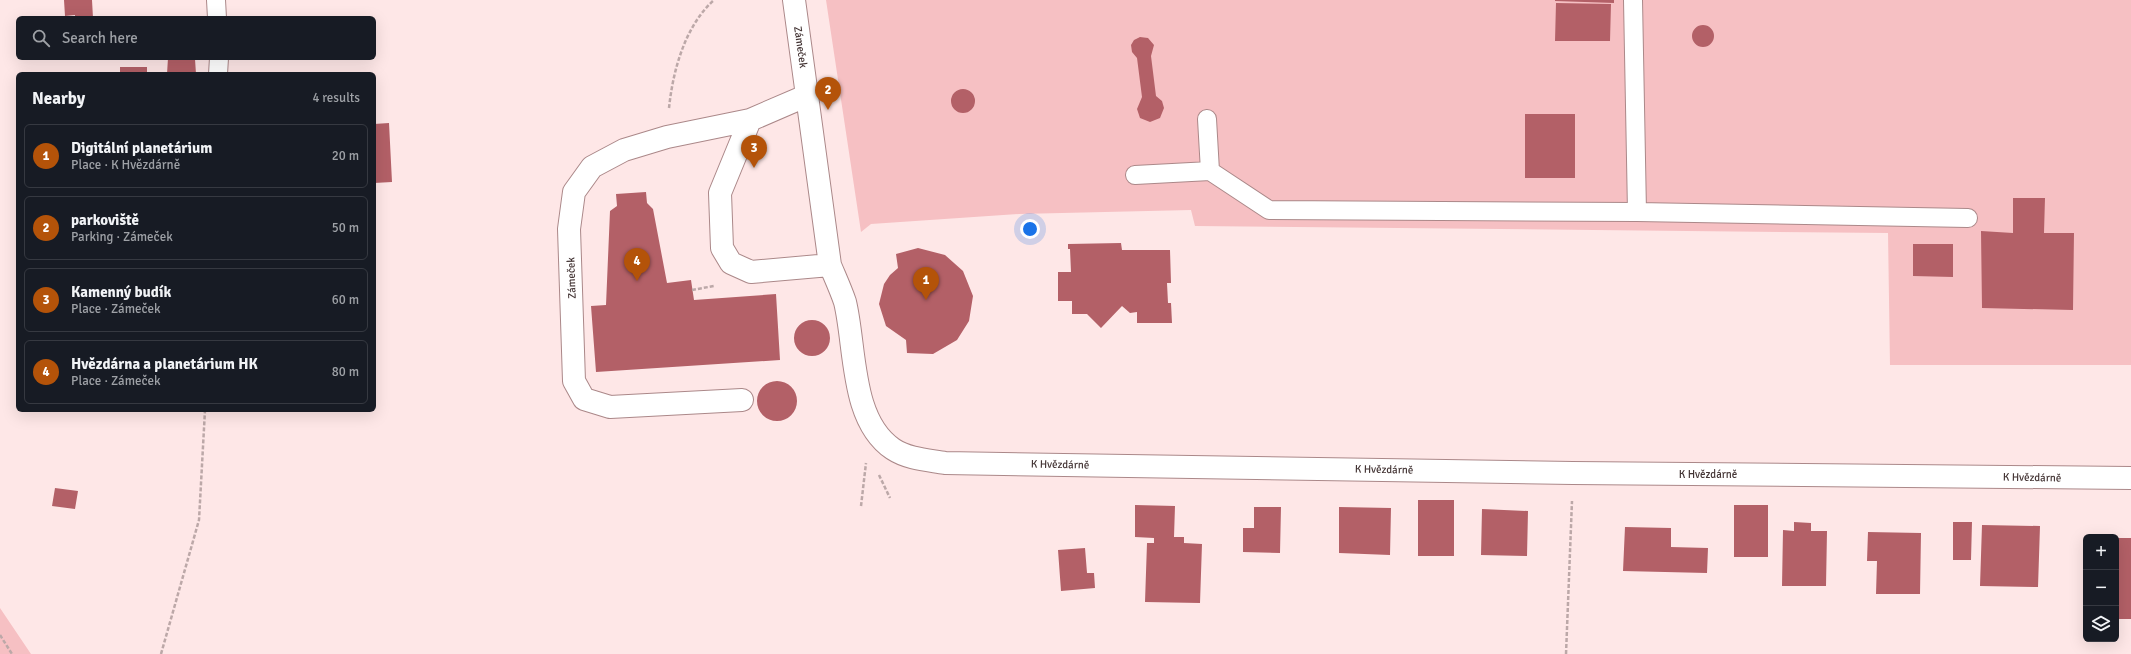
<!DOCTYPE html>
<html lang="en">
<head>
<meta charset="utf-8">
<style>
	body { margin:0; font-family:Signika,sans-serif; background:#20242c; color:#f1f3f6 }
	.controls { position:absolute; right:12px; bottom:12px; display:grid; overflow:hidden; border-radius:6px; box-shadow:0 4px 16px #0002 }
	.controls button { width:36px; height:36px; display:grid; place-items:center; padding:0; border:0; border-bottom:1px solid #363941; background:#171b24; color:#f1f3f6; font:20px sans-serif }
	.you { position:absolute; left:1030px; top:229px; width:14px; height:14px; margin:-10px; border:3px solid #fff; border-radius:50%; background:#1a73e8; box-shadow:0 0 0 6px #1a73e833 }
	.badge { display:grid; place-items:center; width:26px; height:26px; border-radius:50%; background:#b45309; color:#fff; font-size:13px; font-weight:700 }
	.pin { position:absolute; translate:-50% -33px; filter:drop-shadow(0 1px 2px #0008) }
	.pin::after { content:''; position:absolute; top:21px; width:14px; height:12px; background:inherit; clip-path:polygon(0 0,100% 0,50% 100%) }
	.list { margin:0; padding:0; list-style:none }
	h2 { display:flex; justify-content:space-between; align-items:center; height:52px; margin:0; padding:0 16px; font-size:17px }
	h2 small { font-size:13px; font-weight:400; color:#9ea1a6 }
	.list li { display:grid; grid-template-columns:26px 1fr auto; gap:12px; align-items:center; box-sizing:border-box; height:64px; margin:0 8px 8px; padding:0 8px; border:1px solid #363941; border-radius:6px }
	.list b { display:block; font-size:15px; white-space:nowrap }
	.list p { margin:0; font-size:13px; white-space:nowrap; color:#9ea1a6 }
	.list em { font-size:13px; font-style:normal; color:#9ea1a6 }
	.icon { flex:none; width:22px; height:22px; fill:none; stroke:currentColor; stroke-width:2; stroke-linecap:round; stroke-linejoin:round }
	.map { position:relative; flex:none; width:2131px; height:654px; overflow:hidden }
	.search { position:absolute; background:#171b24; box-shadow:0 4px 16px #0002; left:16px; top:16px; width:360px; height:44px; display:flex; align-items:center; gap:10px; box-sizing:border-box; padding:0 14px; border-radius:6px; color:#9ea1a6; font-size:15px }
	.panel { position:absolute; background:#171b24; box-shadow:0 4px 16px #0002; left:16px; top:72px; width:360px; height:340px; border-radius:6px }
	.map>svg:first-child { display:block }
	.green { fill:#f6c0c3 }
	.building { fill:#b36067 }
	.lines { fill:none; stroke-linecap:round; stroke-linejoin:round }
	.lane-casing { stroke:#ab8889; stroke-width:20 }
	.street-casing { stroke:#ab8889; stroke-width:24 }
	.path { stroke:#bca8a8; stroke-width:2.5; stroke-dasharray:4 2; stroke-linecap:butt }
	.lane { stroke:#fff; stroke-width:18 }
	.street { stroke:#fff; stroke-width:22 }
	.labels { text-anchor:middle; stroke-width:4; stroke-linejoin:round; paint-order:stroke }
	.street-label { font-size:11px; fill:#443535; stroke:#fff }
</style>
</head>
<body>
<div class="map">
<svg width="2131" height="654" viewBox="0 0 2131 654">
	<rect width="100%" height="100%" fill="#fee7e7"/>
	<path class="green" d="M826 0H2131V365H1890L1888 233 1195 226 1191 210 1019 214 871 224 861 232Z
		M0 608 31 654H0Z"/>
	<path class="building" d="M64 0H92L93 18H75V15L65 16Z
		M1555 0H1614V3L1555 1Z
		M1556 3 1611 4 1610 41H1555Z
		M1692 36a11 11 0 1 1 22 0a11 11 0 1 1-22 0Z
		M1140 37 1148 38 1154 45 1151 56 1156 96 1162 101 1164 108 1160 118 1150 122 1140 118 1137 109 1142 97 1137 58 1132 52 1131 45 1134 40Z
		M168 58 195 59 196 74H167Z
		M120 67H147V74H120Z
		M78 72V74H59V73Z
		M951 101a12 12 0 1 1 24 0a12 12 0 1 1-24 0Z
		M1525 114H1575V178H1525Z
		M389 123 392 182 374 183V124Z
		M646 192 647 203 653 209 667 283 691 280 694 300 776 294 780 360 596 372 591 306 606 305 610 211 617 206 616 194Z
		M2013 198H2045L2044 233H2074L2073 310 1982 308 1981 231 2013 233Z
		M1121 243 1122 250H1170L1171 283H1167L1168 303H1171L1172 323H1137V312L1130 313 1122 306 1101 328 1087 314H1072V301H1058V272H1071L1070 249H1068V244Z
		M1913 244H1953V277L1913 276Z
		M918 248 945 255 963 271 973 296 969 321 957 340 933 354 907 353 906 340 886 326 879 304 884 284 890 275 898 268 896 254Z
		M794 338a18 18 0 1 1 36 0a18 18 0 1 1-36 0Z
		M757 401a20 20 0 1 1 40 0a20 20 0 1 1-40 0Z
		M55 488 78 491 75 509 52 506Z
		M1418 500H1454V556H1418Z
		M1135 505 1175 506 1174 537H1184V543L1202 544 1200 603 1145 602 1147 543H1154V538L1135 537Z
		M1734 505H1768V557H1734Z
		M1254 507H1281L1280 553 1243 552V528H1254Z
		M1339 507 1391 508 1390 555 1339 553Z
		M1482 509 1528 511 1527 556 1481 555Z
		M1794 522 1811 523V531H1827L1826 586H1782L1783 530 1794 531Z
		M1953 522H1972L1971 560H1953Z
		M1982 525 2040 526 2038 587 1980 586Z
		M1625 527 1671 528V547L1708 548 1707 573 1623 571Z
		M1868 532 1921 533 1920 594H1876L1877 561H1867Z
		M2116 538H2131V619H2116Z
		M1085 548 1087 573H1094L1095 588 1061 591 1058 550Z"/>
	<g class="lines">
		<g class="lane-casing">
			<path id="lane" d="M216 0 217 18
				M1633 0 1637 212 1968 218
				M218 74 219 58
				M1207 119 1210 171
				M1135 175 1210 171 1269 210 1637 212"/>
		</g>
		<g class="street-casing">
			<path id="street" d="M794 0 830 265C835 277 841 290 845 302 856 347 850 420 893 449 908 459 928 460 945 463L1573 473 2131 478
				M808 95 750 120 720 193 722 248 731 263 751 272 830 265
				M742 400 610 407 584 399 574 381 569 229 574 192 592 167 624 150 667 137 750 120"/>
		</g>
		<path class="path" d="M669 108C673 70 685 26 714 0
			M692 290 714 286
			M879 475 890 498
			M861 506 866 463
			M0 635 12 654
			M161 654 199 520 205 410
			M1566 654 1572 501"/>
		<use href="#lane" class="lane"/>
		<use href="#street" class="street"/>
	</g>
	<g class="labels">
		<g class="street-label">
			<text transform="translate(801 47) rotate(82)" y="4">Zámeček</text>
			<text transform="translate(571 278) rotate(-92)" y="4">Zámeček</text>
			<text transform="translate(1060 464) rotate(1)" y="4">K Hvězdárně</text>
			<text transform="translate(1384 469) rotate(1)" y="4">K Hvězdárně</text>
			<text x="1708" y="478">K Hvězdárně</text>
			<text transform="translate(2032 477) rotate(1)" y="4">K Hvězdárně</text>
		</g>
	</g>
</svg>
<div class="controls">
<button>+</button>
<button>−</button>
<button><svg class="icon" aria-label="layers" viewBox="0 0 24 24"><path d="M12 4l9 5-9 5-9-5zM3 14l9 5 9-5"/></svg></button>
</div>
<div class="you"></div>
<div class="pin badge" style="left:926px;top:300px">1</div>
<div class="pin badge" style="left:828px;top:110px">2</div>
<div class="pin badge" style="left:754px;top:168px">3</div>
<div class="pin badge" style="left:637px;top:281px">4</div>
<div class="search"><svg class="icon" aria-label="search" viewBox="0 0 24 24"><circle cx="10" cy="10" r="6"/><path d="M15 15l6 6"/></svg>Search here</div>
<section class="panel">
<h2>Nearby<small>4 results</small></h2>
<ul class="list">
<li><span class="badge">1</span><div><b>Digitální planetárium</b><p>Place · K Hvězdárně</p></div><em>20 m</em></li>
<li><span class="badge">2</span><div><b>parkoviště</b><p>Parking · Zámeček</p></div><em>50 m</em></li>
<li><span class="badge">3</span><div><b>Kamenný budík</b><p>Place · Zámeček</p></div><em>60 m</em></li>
<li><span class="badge">4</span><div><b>Hvězdárna a planetárium HK</b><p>Place · Zámeček</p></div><em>80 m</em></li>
</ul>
</section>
</div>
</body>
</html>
